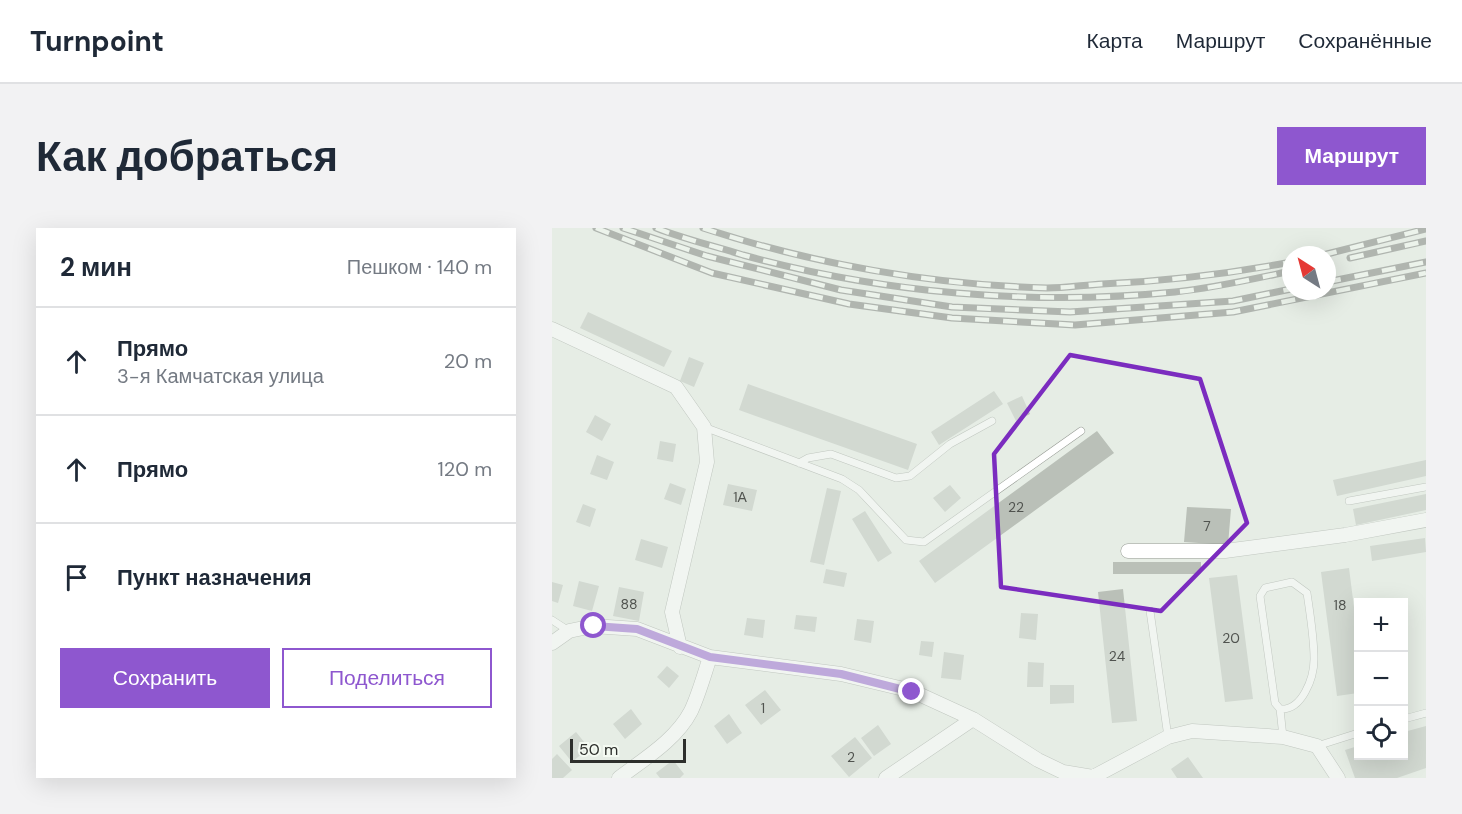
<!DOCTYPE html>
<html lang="ru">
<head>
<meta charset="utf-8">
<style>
	body { margin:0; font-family:"DM Sans",sans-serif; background:#f2f2f3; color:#1f2937 }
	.controls { position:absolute; right:18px; bottom:18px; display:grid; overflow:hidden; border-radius:0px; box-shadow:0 6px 24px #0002 }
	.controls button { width:54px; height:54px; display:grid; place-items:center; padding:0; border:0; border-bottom:2px solid #e0e1e3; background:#fff; color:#1f2937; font:30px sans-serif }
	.compass { position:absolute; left:730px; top:18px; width:54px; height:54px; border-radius:50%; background:#fff; box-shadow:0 6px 24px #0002; rotate:324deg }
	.scale { position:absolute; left:18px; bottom:15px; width:116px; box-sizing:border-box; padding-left:6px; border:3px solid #2d2f2c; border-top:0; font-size:16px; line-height:21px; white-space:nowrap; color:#2d2f2c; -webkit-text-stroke:4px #f4faf2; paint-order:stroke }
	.stop { position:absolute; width:18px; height:18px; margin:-14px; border:4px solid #8e57cf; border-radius:50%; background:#fff }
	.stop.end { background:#8e57cf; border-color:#fff; box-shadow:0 2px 6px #0008 }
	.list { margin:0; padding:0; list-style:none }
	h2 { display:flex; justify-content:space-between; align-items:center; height:78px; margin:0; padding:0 24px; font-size:26px }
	h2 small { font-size:20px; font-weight:400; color:#747a83 }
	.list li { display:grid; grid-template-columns:39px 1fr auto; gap:18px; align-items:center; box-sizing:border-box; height:108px; padding:0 24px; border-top:2px solid #e0e1e3 }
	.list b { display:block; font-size:22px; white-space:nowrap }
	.list p { margin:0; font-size:20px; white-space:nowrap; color:#747a83 }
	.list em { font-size:20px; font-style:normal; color:#747a83 }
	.actions { display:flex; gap:12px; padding:18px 24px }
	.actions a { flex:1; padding:14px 0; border:2px solid #8e57cf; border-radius:0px; text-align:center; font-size:21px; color:#8e57cf }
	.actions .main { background:#8e57cf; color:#fff }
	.icon { flex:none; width:33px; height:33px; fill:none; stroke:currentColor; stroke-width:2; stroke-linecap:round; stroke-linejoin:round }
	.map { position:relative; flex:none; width:874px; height:550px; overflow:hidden; border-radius:0px }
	header { display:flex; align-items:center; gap:36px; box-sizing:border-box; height:84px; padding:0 30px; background:#fff; border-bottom:2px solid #e0e1e3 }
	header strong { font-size:28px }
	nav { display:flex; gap:33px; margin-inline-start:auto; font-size:21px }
	.intro { display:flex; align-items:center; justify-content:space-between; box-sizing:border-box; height:144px; padding:0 36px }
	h1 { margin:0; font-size:42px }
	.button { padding:15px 27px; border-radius:0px; background:#8e57cf; color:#fff; font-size:21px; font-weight:700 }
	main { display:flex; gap:36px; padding:0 36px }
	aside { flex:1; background:#fff; border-radius:0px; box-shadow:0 6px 24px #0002 }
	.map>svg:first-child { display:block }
	.building { fill:#bac0b8 }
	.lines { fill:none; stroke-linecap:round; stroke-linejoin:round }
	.service-casing { stroke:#959a93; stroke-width:8 }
	.minor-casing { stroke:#959a93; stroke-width:15 }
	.service { stroke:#fff; stroke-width:7 }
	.minor { stroke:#fff; stroke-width:14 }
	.rail-casing { stroke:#6f726e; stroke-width:7 }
	.rail { stroke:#f4faf2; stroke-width:4.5; stroke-dasharray:14; stroke-linecap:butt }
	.route { stroke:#8e57cf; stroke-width:8 }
	.marked { fill:none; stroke:#7b2cbf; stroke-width:4.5; stroke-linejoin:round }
	.labels { text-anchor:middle; stroke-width:5; stroke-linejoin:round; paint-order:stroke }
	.number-label { font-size:14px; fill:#50534f }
</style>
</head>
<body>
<header>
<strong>Turnpoint</strong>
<nav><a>Карта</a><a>Маршрут</a><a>Сохранённые</a></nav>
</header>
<div class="intro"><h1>Как добраться</h1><a class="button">Маршрут</a></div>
<main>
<aside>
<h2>2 мин<small>Пешком · 140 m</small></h2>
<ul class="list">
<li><svg class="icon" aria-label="ahead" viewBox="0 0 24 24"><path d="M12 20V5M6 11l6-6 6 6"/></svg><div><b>Прямо</b><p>3-я Камчатская улица</p></div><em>20 m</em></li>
<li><svg class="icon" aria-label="ahead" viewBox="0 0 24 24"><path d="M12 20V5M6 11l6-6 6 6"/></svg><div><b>Прямо</b></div><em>120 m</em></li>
<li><svg class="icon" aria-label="arrive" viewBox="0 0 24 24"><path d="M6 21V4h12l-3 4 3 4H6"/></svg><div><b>Пункт назначения</b></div></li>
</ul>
<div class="actions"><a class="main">Сохранить</a><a>Поделиться</a></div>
</aside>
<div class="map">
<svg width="874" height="550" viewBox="0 0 874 550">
	<rect width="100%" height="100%" fill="#e6ede5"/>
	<path class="building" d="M36 84 120 123 112 139 28 100Z
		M137 129 152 135 142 159 128 153Z
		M196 156 365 216 356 242 187 182Z
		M442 163 451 176 387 217 379 204Z
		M470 168 478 186 464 193 455 175Z
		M43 187 59 196 50 213 34 204Z
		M545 203 562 225 383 355 367 333Z
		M108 213 124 216 121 234 105 231Z
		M45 227 62 234 55 252 38 246Z
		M874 232V248L785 268 781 252Z
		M118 255 134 261 129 277 112 271Z
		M176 256 205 262 200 283 171 277Z
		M398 257 409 270 393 284 381 270Z
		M275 260 289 263 272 337 258 334Z
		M874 266V282L804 297 801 281Z
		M31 276 44 281 38 299 24 294Z
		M635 279 679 281 676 317 632 314Z
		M313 283 340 325 326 334 300 291Z
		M873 310 874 324 820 333 818 318Z
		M89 311 116 319 110 340 83 332Z
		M561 334H649V346H561Z
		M797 340 806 411V465L785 468 769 344Z
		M274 341 295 345 292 359 271 355Z
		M685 347 701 471 673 474 657 350Z
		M27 353 47 358 40 383 21 378Z
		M0 354 11 357 6 375 0 373Z
		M67 359 92 364 87 393 61 388Z
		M571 361 585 493 560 495 546 364Z
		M469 385 486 386 484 412 467 410Z
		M244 387 265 389 263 404 242 401Z
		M195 390 213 392 211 410 192 407Z
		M305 391 322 393 319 415 302 412Z
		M369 413 382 414 380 429 367 427Z
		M392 424 412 427 409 452 389 450Z
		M476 434 492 435 491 459H475Z
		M115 438 127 448 117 460 105 449Z
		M498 457H522V475L498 476Z
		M213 462 229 482 209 497 193 477Z
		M79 481 90 496 73 511 61 496Z
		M177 486 190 505 175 516 162 498Z
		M326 497 339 516 322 528 309 510Z
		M874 498V540L845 550H803L793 522 806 518V528H852V504Z
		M24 504 37 520 20 534 7 518Z
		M303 509 320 530 297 549 279 528Z
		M5 526 20 542 11 550H0V531Z
		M636 529 651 550H625L619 541Z
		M121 532 132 546 128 550H108L104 545Z"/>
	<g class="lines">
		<g class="service-casing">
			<path id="service" d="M152 199 290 251 307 262 354 312 372 314 529 203
				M247 235 256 230 279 226 344 250 358 248 398 216 440 193
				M797 273 874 259
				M598 383 616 509
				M0 392 17 403
				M728 481C750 483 762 450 762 431 762 409 758 386 755 365L740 354 713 360 708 368 723 475 728 481 731 509
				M852 491 874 485
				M765 518 806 505"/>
		</g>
		<g class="minor-casing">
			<path id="minor" d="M0 101 124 159 152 199 155 234 120 384 128 419
				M576 323H673L793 307 874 292
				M0 415 17 403 41 398 85 401 158 429 289 446 360 463 421 491 486 532 511 544 541 549 616 509 640 503 731 509 765 518 786 550
				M67 550C92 531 124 512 139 483 147 466 152 447 158 429
				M334 550 421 491"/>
		</g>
		<use href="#service" class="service"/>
		<use href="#minor" class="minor"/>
		<g class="rail-casing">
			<path id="rail" d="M44 0 160 45 297 76 400 90 523 97 681 84 874 45
				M71 0 155 28 289 62 400 79 518 84 681 73 739 61
				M104 0C132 11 162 18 191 27 330 65 479 78 623 64 662 60 701 51 739 43
				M151 0C260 36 381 57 495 60 513 60 532 57 550 56 614 53 676 46 739 34
				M771 27 874 1
				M798 30 874 13
				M775 54 874 34"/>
		</g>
		<use href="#rail" class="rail"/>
	</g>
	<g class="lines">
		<path class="route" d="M42 398 85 401 158 429 289 446 360 464"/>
	</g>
	<path d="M0 0H874V550H0ZM518 127 648 151 695 295 609 383 449 359 442 226Z" fill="#e6ede5" fill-opacity=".55" fill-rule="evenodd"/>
	<path class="marked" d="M518 127 648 151 695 295 609 383 449 359 442 226Z"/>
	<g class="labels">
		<g class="number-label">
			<text x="188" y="274">1А</text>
			<text x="464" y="284">22</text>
			<text x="655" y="303">7</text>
			<text x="77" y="381">88</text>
			<text x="788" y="382">18</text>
			<text x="679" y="415">20</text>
			<text x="565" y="433">24</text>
			<text x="211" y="485">1</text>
			<text x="299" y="534">2</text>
		</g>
	</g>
</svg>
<div class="controls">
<button>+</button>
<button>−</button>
<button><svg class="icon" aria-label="locate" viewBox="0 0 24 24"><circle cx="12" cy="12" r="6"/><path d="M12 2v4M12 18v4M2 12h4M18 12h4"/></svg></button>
</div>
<svg class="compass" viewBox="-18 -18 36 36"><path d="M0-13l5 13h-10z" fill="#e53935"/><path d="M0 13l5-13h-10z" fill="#747a83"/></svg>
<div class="scale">50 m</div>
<div class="stop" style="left:42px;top:398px"></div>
<div class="stop end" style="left:360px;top:464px"></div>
</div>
</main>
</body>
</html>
